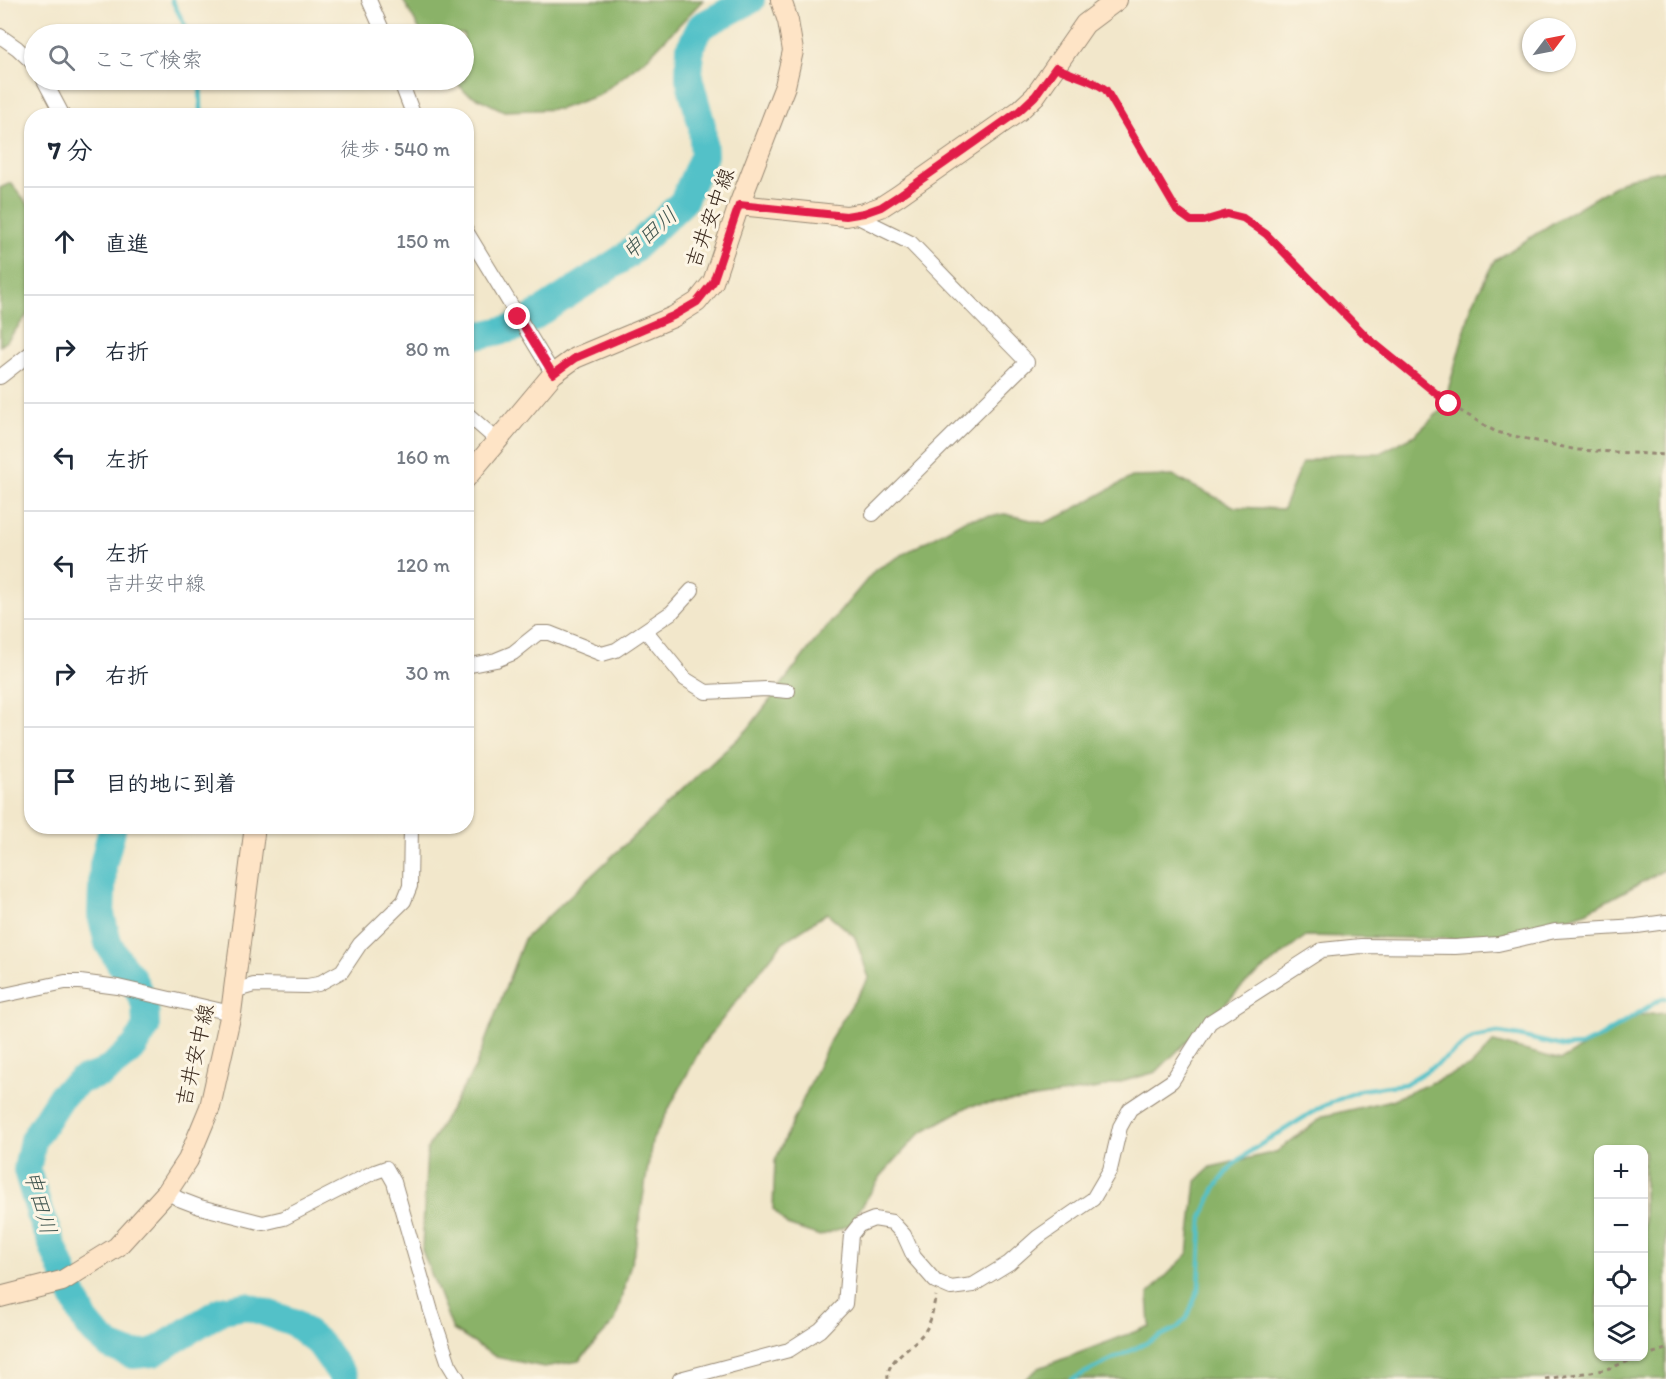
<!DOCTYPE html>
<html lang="ja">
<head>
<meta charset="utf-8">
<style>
	body { margin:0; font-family:Itim,"Klee One",sans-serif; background:#f6f6f7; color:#1f2937 }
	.controls { position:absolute; right:18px; bottom:18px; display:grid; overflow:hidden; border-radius:12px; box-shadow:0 2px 4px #0004 }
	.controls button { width:54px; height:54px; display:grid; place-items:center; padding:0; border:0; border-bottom:2px solid #e0e1e3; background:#fff; color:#1f2937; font:30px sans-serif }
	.compass { position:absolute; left:1522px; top:18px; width:54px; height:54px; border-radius:50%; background:#fff; box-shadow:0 2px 4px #0004; rotate:58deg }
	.stop { position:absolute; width:18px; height:18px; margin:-14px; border:4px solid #e11d48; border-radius:50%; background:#fff }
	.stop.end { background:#e11d48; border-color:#fff; box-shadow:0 2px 6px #0008 }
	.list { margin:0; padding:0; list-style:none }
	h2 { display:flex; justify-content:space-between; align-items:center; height:78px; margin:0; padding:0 24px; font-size:26px }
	h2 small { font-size:20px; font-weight:400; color:#747a83 }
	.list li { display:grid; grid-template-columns:39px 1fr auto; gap:18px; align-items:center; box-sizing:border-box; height:108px; padding:0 24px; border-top:2px solid #e0e1e3 }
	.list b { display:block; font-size:22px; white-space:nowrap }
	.list p { margin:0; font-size:20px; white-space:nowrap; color:#747a83 }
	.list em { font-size:20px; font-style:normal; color:#747a83 }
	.icon { flex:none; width:33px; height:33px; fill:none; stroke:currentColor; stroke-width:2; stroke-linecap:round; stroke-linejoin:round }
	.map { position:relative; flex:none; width:1666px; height:1379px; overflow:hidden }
	.search { position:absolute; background:#fff; box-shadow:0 2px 4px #0004; left:24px; top:24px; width:450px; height:66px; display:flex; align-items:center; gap:15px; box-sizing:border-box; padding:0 21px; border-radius:33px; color:#747a83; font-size:22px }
	.panel { position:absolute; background:#fff; box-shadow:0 2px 4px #0004; left:24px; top:108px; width:450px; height:726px; border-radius:24px }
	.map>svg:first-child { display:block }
	.forest { fill:#8ab268; stroke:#626e43; stroke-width:1.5; fill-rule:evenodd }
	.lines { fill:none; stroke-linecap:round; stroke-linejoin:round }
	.stream { stroke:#53c1c8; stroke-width:4.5 }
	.river { stroke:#53c1c8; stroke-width:28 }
	.street-casing { stroke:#968874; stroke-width:16 }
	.secondary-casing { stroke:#968874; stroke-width:22 }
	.path { stroke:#968874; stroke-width:3; stroke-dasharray:4.5 4.5; stroke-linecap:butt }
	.street { stroke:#fff; stroke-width:14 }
	.secondary { stroke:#fee4c6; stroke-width:20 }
	.route { stroke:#e11d48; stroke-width:8 }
	.labels { text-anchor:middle; stroke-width:6; stroke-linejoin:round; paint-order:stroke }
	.street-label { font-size:21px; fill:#3b2a1e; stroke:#fcf5e5 }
	.water-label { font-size:22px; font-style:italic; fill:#425751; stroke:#fcf5e5 }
</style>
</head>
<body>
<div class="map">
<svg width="1666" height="1379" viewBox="0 0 1666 1379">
	<rect width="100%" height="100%" fill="#fcf5e5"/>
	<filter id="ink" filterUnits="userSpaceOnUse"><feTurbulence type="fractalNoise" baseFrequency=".0167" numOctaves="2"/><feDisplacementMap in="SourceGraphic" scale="12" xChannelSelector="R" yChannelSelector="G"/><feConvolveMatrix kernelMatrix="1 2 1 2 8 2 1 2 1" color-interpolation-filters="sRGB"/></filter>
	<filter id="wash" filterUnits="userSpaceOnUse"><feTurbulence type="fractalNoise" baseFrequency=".008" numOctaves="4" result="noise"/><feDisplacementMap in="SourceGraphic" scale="24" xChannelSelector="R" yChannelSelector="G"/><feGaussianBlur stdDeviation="1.35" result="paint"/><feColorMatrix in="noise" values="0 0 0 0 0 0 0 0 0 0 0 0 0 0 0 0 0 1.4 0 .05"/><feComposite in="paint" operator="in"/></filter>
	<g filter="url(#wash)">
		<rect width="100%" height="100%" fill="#f2e7cb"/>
		<path class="forest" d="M403 0H703L648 57 599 95 560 109 504 111 465 92 455 80H464V34H422Z
			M1666 170V869L1588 911 1506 940 1306 936 1245 984 1156 1072 1099 1088 1023 1100 969 1106 920 1133 881 1176 850 1225 820 1236 787 1225 773 1209 775 1161 832 1036 869 978 855 937 827 913 783 942 703 1044 652 1141 635 1249 615 1321 579 1361 544 1367 496 1357 453 1330 422 1250 427 1149 475 1068 524 939 748 729 811 646 875 570 966 519 1005 514 1044 523 1061 516 1132 477 1173 476 1235 507 1283 509 1302 463 1335 454 1380 453 1415 435 1443 408 1472 305 1494 261 1559 219 1628 178Z
			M11 183 31 208V310L7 341 0 346V188Z
			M1666 1013V1379H1025L1039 1368 1150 1326 1148 1294 1188 1254 1196 1181 1211 1167 1276 1152 1324 1116 1391 1100 1471 1066 1494 1042 1561 1060 1639 1015ZM1598 1150H1644V1356H1598Z"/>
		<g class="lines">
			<path class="stream" d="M172 0 189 34
				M200 80 201 110 204 116
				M1072 1379 1177 1328 1187 1318 1199 1288 1202 1218 1215 1188 1233 1165 1252 1150 1319 1108 1360 1090 1405 1084 1439 1063 1474 1037 1498 1033 1519 1036 1566 1047 1581 1046 1601 1037 1662 998H1666"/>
			<path class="river" d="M466 331 481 335 518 327 626 256 683 202 704 155 702 126 689 78 690 48 701 26 751 0
				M113 826 103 865 101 915 108 943 120 963 131 976 145 1004 146 1027 135 1046 121 1059 103 1073 81 1080 61 1096 33 1140 27 1170 40 1214 69 1286 85 1321 95 1333 110 1346 133 1355 153 1353 222 1310 246 1306 293 1322 319 1343 345 1379"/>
		</g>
	</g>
	<g filter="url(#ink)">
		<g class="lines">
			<g class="street-casing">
				<path id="street" d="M369 0 384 34
					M0 36 17 48 34 64
					M44 80 63 116
					M400 80 414 116
					M854 215 911 243 1027 362 873 514
					M466 231 553 374
					M0 377 32 352
					M466 413 498 441
					M646 631 685 679 706 692 766 689 788 691
					M466 666 496 660 513 653 538 633H549L602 654 616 650 672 612 692 590
					M233 991 254 985 307 986 318 984 342 971 360 944 404 901 410 886 411 826
					M0 996 65 982H80L118 987 231 1013
					M167 1192 179 1199 200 1207 263 1223 284 1218 372 1173 386 1168 394 1182 431 1311 449 1364 458 1379
					M680 1379 789 1350 820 1330 845 1304 851 1235 859 1225 874 1219 892 1222 904 1235 914 1257 935 1281 951 1288 973 1285 1009 1263 1038 1237 1093 1199 1110 1170 1120 1127 1130 1109 1172 1081 1210 1022 1322 950 1361 946 1455 947 1498 944 1555 931 1637 926 1666 922"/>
			</g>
			<g class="secondary-casing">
				<path id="secondary" d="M739 205 846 216 864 213 881 207 898 196 1019 111 1035 96 1085 24 1117 0
					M466 478 553 374 575 358 673 317 697 302 713 282 739 205 785 86 793 51 788 21 781 0
					M0 1297 62 1281 117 1247 167 1192 188 1160 210 1107 231 1013 255 826"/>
			</g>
			<path class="path" d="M1071 75 1098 83 1106 90 1177 211 1191 221H1203L1227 214 1243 218 1266 234 1368 338 1449 404 1496 432 1577 450 1666 455
				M1644 1356 1666 1349
				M888 1379C885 1358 917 1346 927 1328 932 1319 933 1306 936 1296
				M1545 1379 1604 1370 1643 1356"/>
			<use href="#street" class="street"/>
			<use href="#secondary" class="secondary"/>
		</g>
	</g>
	<g class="lines" filter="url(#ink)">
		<path class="route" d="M518 317 553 374 575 358 673 316 697 302 713 282 739 205 846 216 864 213 881 207 898 196 1019 111 1035 96 1056 67C1072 76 1093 79 1106 90L1177 211 1191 221H1203L1227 214 1243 218 1266 234 1368 338 1449 404"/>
	</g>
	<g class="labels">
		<g class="street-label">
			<text transform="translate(710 218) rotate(-70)" y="7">吉井安中線</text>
			<text transform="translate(195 1055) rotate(-77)" y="7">吉井安中線</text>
		</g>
		<g class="water-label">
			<text transform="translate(649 233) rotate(-42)" y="8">申田川</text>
			<text transform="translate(41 1202) rotate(74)" y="8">申田川</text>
		</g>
	</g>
</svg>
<div class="controls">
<button>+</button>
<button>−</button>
<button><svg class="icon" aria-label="locate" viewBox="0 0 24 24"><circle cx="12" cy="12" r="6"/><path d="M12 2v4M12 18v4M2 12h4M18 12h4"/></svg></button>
<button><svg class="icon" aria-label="layers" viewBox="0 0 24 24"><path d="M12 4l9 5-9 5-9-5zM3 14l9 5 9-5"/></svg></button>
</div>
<svg class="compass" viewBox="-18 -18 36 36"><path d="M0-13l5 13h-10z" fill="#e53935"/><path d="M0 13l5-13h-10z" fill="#747a83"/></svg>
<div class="stop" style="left:1449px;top:404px"></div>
<div class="stop end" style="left:518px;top:317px"></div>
<div class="search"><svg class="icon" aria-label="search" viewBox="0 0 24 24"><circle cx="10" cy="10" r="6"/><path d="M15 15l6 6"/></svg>ここで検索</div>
<section class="panel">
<h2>7 分<small>徒歩 · 540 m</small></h2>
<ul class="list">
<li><svg class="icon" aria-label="ahead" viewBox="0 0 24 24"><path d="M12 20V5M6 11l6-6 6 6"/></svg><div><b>直進</b></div><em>150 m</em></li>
<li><svg class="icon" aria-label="right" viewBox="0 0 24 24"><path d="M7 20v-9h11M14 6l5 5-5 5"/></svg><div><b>右折</b></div><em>80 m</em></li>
<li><svg class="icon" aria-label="left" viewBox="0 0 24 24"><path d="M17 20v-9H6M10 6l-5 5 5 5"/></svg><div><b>左折</b></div><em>160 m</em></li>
<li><svg class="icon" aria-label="left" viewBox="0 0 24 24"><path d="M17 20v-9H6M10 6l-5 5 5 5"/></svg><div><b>左折</b><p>吉井安中線</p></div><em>120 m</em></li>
<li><svg class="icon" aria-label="right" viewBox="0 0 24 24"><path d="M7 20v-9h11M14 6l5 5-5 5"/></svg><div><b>右折</b></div><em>30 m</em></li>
<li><svg class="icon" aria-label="arrive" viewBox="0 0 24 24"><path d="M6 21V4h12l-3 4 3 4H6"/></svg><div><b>目的地に到着</b></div></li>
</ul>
</section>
</div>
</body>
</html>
